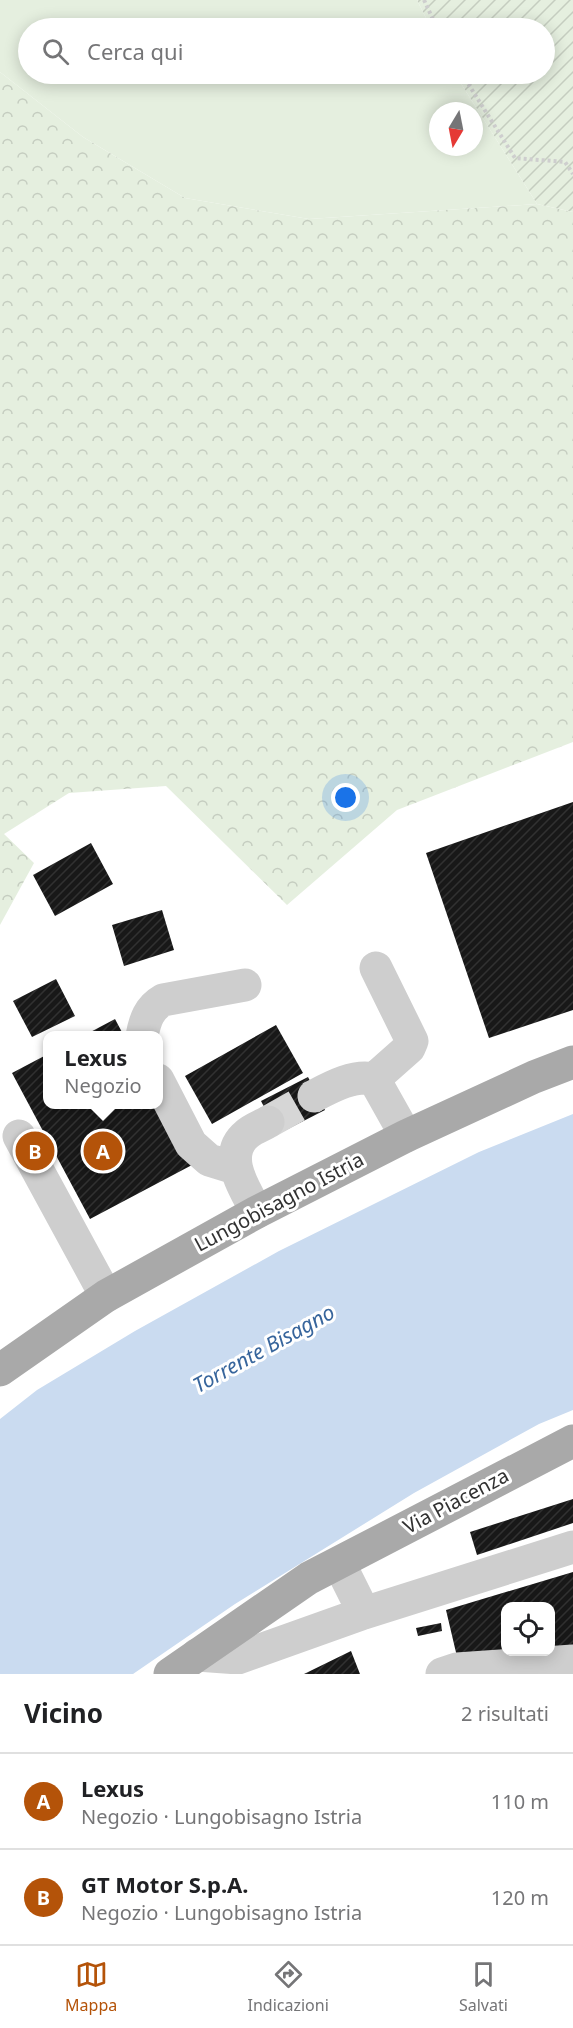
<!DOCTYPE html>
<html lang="it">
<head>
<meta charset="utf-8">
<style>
	body { margin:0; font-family:"Noto Sans",sans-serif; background:#f2f2f2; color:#202124 }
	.controls { position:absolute; right:18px; bottom:18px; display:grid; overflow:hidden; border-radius:12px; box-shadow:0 3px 15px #0003 }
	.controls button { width:54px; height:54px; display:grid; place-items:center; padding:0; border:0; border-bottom:2px solid #e0e0e0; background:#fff; color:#202124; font:30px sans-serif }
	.compass { position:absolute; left:429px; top:102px; width:54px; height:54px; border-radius:50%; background:#fff; box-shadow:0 3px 15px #0003; rotate:190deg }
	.you { position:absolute; left:346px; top:798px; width:21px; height:21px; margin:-15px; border:4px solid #fff; border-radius:50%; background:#1a73e8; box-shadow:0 0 0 9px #1a73e833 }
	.badge { display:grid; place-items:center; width:39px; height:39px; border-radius:50%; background:#b45309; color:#fff; font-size:20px; font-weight:700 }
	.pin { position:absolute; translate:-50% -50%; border:3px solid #fff; box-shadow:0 2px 6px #0006 }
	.popup { position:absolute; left:43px; top:1031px; width:120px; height:78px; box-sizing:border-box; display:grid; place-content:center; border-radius:12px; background:#fff; filter:drop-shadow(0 2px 4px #0005); font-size:20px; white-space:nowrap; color:#757577 }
	.popup b { font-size:22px; color:#202124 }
	.popup::after { content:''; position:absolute; left:50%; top:100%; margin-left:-12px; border:12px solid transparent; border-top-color:#fff }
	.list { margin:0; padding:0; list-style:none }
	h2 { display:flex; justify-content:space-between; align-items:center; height:78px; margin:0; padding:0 24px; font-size:26px }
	h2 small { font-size:20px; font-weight:400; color:#757577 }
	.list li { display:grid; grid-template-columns:39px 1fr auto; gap:18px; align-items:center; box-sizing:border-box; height:96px; padding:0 24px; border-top:2px solid #e0e0e0 }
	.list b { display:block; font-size:22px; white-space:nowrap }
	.list p { margin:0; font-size:20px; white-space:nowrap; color:#757577 }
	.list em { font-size:20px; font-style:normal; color:#757577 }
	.icon { flex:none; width:33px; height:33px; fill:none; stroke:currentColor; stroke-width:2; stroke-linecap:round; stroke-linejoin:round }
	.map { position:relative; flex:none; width:573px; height:1674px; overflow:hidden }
	.search { position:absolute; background:#fff; box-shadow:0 3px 15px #0003; left:18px; right:18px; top:18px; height:66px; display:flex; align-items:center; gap:15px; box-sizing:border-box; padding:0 21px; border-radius:33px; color:#757577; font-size:22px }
	.sheet { height:270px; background:#fff }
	nav { display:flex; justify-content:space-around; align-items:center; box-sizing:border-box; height:84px; border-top:2px solid #e0e0e0; background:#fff; font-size:16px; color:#757577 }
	nav a { display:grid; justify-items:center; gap:3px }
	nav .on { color:#b45309 }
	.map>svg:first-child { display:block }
	.green { fill:#e5efdf; fill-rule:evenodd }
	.forest { fill:url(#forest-crowns) }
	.garden { fill:url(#garden-furrows) }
	.water { fill:#cadbf0 }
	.building { fill:url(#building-hatch); fill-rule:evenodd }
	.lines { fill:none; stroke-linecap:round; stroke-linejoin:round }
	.minor-tunnel { stroke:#d6d6d6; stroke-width:33; stroke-dasharray:33 16; stroke-linecap:butt }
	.path { stroke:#cecece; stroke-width:4; stroke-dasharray:3 3; stroke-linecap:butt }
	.minor { stroke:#cecece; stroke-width:33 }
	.major { stroke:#a9a9a9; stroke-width:33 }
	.labels { text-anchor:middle; stroke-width:6; stroke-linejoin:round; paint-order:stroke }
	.street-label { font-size:20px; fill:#313131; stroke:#fff }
	.water-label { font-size:21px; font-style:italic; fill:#37659c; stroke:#fff }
</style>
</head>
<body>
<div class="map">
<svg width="573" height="1674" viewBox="0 0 573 1674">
	<defs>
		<pattern id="forest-crowns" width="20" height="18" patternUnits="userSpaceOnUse" patternTransform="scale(1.5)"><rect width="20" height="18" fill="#e5efdf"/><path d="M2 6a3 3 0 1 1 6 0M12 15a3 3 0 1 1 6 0" fill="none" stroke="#c5cdc0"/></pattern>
		<pattern id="garden-furrows" width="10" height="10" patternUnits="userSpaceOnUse" patternTransform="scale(1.5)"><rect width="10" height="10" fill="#e5efdf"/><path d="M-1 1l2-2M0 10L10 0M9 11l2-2" fill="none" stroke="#c5cdc0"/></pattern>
		<pattern id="building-hatch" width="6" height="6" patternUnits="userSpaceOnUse" patternTransform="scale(1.5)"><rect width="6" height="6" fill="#181818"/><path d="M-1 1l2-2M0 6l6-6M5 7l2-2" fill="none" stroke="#313131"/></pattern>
	</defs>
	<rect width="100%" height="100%" fill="#fff"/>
	<path class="green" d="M0 0H417L431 28H28V74H455L537 204 309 219 185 198 83 137 0 72ZM438 111H474V147H438Z"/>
	<path class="forest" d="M0 72 83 137 185 198 309 219 537 204 573 212V742L397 810 287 905 166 786 69 793 4 834 34 863 0 925Z"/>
	<path class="garden" d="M417 0H573V212L537 204 455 74H544V28H431Z"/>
	<path class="water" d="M573 1114V1410L539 1424 414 1493 235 1604 133 1674H0V1419L37 1390 135 1331 279 1251 479 1152Z"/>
	<path class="building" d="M573 802V1010L489 1038 426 853Z
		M91 843 113 884 55 916 33 875Z
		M162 910 174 950 124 966 112 925Z
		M56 979 75 1016 32 1037 13 1001Z
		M115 1019 124 1036H83Z
		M276 1025 303 1073 212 1124 185 1076Z
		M48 1054V1104H160L192 1165 90 1219 12 1073Z
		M308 1077 325 1110 278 1134 261 1101Z
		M573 1499V1523L477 1555 470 1532Z
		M573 1572V1651L458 1661 446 1610ZM506 1606H550V1652H506Z
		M441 1623 442 1631 418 1636 416 1628Z
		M351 1651 360 1674H304Z"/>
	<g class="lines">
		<path class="minor-tunnel" d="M268 1122 314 1096"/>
		<path class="path" d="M424 0 437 28
			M462 74 515 158 565 162 573 174"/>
		<path class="minor" d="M142 1036C145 1020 149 1008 163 1000L245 985
			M374 1079 409 1048 412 1041 376 968
			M158 1080 191 1144 209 1160 235 1168
			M314 1096C331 1087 355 1074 374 1079L406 1136
			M19 1136 106 1296
			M257 1212C245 1190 221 1155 247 1134 252 1129 261 1126 268 1122
			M339 1563 364 1613
			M197 1655 238 1658 364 1613 573 1547
			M442 1674 457 1669 573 1661"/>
		<path class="major" d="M0 1370 106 1296 257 1212 406 1136 534 1077 573 1062
			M170 1674 309 1578 573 1441"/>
	</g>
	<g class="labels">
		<g class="street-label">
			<text transform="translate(279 1202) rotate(-28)" y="7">Lungobisagno Istria</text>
			<text transform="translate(456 1501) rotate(-28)" y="7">Via Piacenza</text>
		</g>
		<g class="water-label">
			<text transform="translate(264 1349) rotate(-29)" y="7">Torrente Bisagno</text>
		</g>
	</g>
</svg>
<div class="controls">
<button><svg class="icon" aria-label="locate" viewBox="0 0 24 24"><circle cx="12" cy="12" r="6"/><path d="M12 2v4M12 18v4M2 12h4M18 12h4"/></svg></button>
</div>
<svg class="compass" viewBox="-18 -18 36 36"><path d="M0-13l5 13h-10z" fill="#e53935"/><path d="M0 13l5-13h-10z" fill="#757577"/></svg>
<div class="you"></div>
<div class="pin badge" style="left:103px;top:1151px">A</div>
<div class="popup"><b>Lexus</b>Negozio</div>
<div class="pin badge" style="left:35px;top:1151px">B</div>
<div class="search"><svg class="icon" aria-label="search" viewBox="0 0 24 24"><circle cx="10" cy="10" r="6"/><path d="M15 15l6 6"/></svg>Cerca qui</div>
</div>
<section class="sheet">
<h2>Vicino<small>2 risultati</small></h2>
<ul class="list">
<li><span class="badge">A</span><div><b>Lexus</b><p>Negozio · Lungobisagno Istria</p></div><em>110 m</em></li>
<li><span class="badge">B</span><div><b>GT Motor S.p.A.</b><p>Negozio · Lungobisagno Istria</p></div><em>120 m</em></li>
</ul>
</section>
<nav>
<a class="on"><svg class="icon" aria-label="map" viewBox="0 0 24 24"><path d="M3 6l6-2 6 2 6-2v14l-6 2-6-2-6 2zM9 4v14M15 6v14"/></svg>Mappa</a>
<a><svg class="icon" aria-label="directions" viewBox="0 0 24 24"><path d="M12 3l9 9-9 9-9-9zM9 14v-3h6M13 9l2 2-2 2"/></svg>Indicazioni</a>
<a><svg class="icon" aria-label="saved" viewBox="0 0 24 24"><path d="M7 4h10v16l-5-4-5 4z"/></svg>Salvati</a>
</nav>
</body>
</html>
